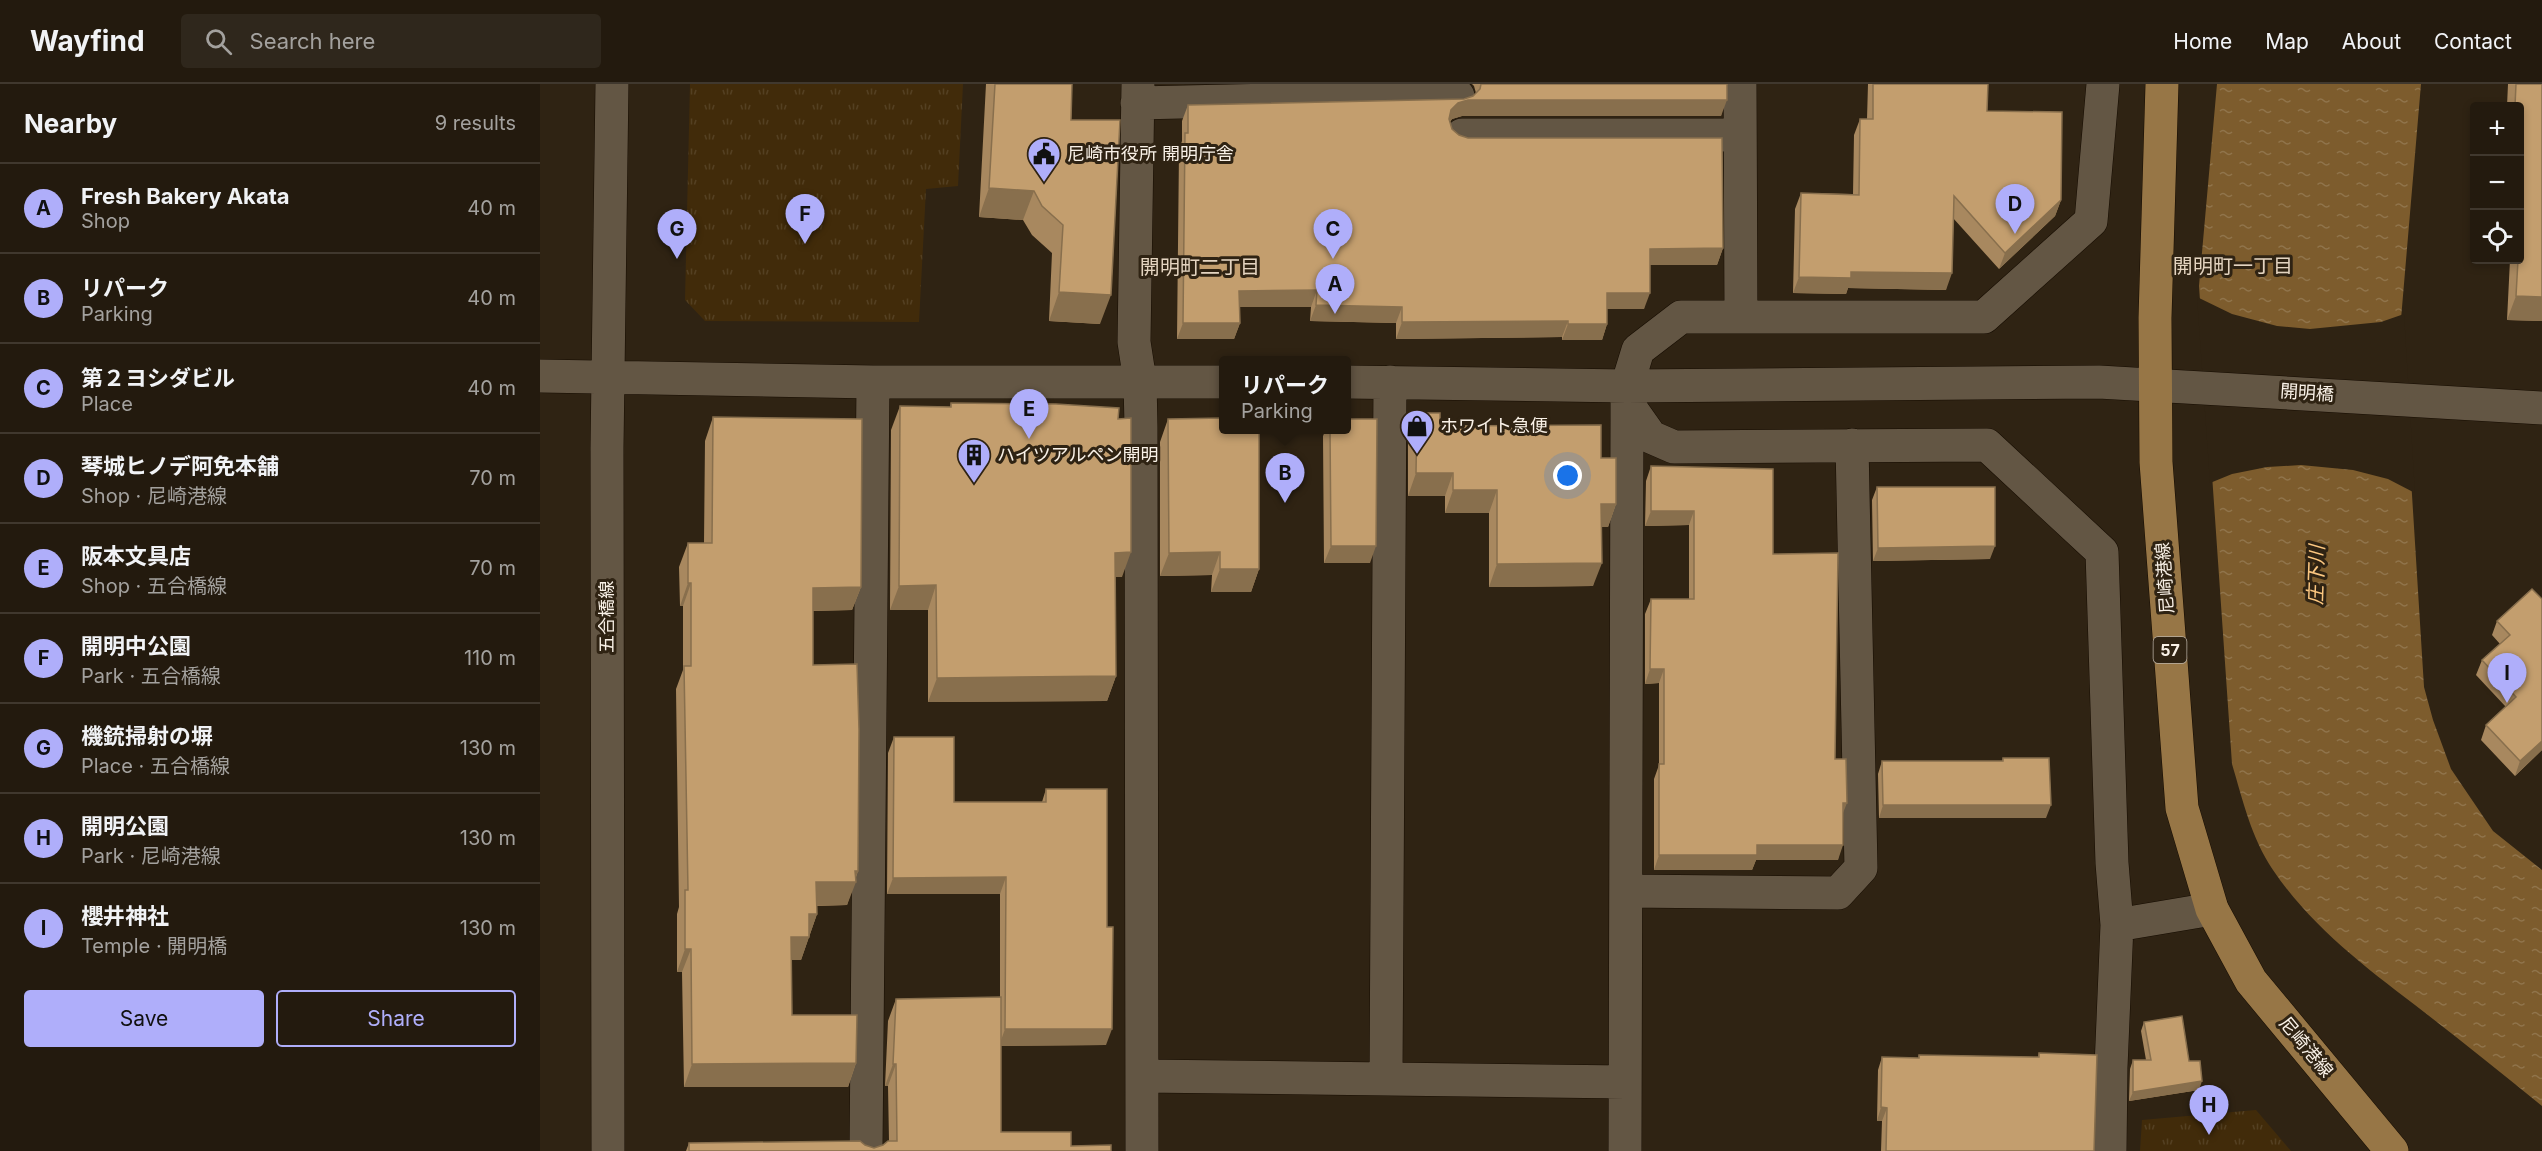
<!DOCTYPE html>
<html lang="en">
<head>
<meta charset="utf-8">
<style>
	body { margin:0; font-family:Inter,"Noto Sans JP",sans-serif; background:#2f271c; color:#f1f3f6 }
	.controls { position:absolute; right:18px; top:18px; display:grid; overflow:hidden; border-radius:6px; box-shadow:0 3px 9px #0003 }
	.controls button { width:54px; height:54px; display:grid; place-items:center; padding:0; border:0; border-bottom:2px solid #40382e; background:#231a0e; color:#f1f3f6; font:30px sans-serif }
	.you { position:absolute; left:1028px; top:392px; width:21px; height:21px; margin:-15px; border:4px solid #fff; border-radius:50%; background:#1a73e8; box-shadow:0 0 0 9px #1a73e833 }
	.badge { display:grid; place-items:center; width:39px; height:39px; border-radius:50%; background:#afaefa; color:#111; font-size:20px; font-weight:700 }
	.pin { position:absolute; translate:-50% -50px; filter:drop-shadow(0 2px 3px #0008) }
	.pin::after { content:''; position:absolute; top:32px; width:21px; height:18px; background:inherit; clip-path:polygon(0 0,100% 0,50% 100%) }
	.popup { position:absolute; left:679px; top:272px; width:132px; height:78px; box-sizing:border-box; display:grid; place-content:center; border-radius:6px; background:#231a0e; filter:drop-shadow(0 2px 4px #0005); font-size:20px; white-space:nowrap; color:#a3a19e }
	.popup b { font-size:22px; color:#f1f3f6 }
	.popup::after { content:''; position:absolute; left:50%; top:100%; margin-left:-12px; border:12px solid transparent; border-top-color:#231a0e }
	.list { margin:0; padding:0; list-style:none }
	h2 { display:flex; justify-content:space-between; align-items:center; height:78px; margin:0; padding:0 24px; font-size:26px }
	h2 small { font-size:20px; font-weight:400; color:#a3a19e }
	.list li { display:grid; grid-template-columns:39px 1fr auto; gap:18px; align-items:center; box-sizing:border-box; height:90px; padding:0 24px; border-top:2px solid #40382e }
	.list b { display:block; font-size:22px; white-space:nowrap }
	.list p { margin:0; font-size:20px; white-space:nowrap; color:#a3a19e }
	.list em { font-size:20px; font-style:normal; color:#a3a19e }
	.actions { display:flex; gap:12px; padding:18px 24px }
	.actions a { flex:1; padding:14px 0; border:2px solid #afaefa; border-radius:6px; text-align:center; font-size:21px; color:#afaefa }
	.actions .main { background:#afaefa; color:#111 }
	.icon { flex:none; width:33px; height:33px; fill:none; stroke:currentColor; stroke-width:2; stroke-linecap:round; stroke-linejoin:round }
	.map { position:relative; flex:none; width:2002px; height:1067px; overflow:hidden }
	header { display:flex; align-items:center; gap:36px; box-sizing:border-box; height:84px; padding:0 30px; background:#231a0e; border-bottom:2px solid #40382e }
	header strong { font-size:28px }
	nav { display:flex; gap:33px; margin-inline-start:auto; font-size:21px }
	.search { width:420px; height:54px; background:#2f271c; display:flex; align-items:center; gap:15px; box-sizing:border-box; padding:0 21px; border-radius:6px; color:#a3a19e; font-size:22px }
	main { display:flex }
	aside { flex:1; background:#231a0e }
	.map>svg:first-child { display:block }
	.park { fill:url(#park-tufts) }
	.water { fill:url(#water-ripples) }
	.pier { fill:#2f2313 }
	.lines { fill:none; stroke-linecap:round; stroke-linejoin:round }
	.minor-casing { stroke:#160c01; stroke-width:34 }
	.major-casing { stroke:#160c01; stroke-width:34 }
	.minor { stroke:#635644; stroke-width:33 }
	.major { stroke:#977646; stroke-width:33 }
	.wall { fill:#a8885f }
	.shaded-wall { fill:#886f4d }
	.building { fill:#c39e6e; stroke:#886f4d; stroke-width:1.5 }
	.labels { text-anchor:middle; stroke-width:6; stroke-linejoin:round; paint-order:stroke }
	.shield { fill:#2f2313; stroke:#bcb3a7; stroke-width:1.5 }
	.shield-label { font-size:16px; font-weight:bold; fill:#f9f1e7 }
	.poi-label { font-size:18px; fill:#f9f1e7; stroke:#2f2313; text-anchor:start }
	.street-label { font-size:18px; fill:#f9f1e7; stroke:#2f2313 }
	.neighbourhood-label { font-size:20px; fill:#e4d4c0; stroke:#2f2313 }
	.water-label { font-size:20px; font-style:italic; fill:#fcc780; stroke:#2f2313 }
</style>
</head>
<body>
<header>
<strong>Wayfind</strong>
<div class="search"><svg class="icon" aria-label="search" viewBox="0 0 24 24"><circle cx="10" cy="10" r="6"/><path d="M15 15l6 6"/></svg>Search here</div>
<nav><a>Home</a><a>Map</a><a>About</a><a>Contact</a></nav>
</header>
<main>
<aside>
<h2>Nearby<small>9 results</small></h2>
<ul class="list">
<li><span class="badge">A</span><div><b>Fresh Bakery Akata</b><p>Shop</p></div><em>40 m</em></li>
<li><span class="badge">B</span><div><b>リパーク</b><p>Parking</p></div><em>40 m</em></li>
<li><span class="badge">C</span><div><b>第２ヨシダビル</b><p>Place</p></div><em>40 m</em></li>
<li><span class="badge">D</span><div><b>琴城ヒノデ阿免本舗</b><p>Shop · 尼崎港線</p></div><em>70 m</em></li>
<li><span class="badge">E</span><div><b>阪本文具店</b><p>Shop · 五合橋線</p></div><em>70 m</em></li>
<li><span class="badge">F</span><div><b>開明中公園</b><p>Park · 五合橋線</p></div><em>110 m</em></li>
<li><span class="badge">G</span><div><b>機銃掃射の塀</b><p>Place · 五合橋線</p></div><em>130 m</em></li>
<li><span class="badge">H</span><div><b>開明公園</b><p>Park · 尼崎港線</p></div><em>130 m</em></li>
<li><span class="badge">I</span><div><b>櫻井神社</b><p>Temple · 開明橋</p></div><em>130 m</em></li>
</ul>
<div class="actions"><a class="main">Save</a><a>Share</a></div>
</aside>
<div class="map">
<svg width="2002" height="1067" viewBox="0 0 2002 1067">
	<defs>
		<pattern id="park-tufts" width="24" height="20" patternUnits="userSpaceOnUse" patternTransform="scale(1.5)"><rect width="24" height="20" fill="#412b0a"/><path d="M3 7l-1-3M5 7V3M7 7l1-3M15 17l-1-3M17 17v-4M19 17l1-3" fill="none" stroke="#544022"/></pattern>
		<pattern id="water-ripples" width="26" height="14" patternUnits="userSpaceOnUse" patternTransform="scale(1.5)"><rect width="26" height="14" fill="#7d5c2d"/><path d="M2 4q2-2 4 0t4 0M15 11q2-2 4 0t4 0" fill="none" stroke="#90744b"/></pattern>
	</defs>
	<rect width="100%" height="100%" fill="#2f2313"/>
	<path class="park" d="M150 0H423L418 102 386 105 379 238 165 237 145 216Z
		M1716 1026 1751 1067H1600L1602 1036Z"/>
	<path class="water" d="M1677 0H1881L1861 235 1884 603 1893 636 1911 685 1953 747 2002 786V1022C1963 990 1924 959 1884 928 1829 886 1773 845 1733 786 1711 753 1703 717 1692 680L1659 202Z"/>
	<path class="pier" d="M1657 213 1692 230 1737 242 1770 245 1841 238 1864 230 1875 409 1848 395 1813 386 1761 381 1727 383 1692 390 1670 399Z"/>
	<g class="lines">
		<g class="minor-casing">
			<path id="minor" d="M598 0 594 258 600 297 601 343 602 1067
				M1200 0 1201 233
				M597 19 918 12
				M922 51H1200
				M0 292 333 298H684
				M807 298 1087 302 1559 298 2002 324
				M1087 319 1111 353 1134 363 1447 361 1562 468 1572 779 1577 841 1571 983 1570 1067
				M1086 807 1298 809 1321 784 1312 361
				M1577 841 1672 825
				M603 992 1085 998
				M846 995 850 298
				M68 1067 67 364 72 0
				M326 1067 333 298
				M1085 1067 1087 334V302L1098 266 1141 233H1444L1551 137 1563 0"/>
		</g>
		<g class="major-casing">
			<path id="major" d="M1622 0 1615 234 1616 378 1642 724 1672 825 1711 897 1852 1067"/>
		</g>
		<use href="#minor" class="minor"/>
		<use href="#major" class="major"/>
	</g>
	<path class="wall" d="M446 0H532L531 36 560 240 509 237 512 169 492 151 483 136 439 133Z
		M932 0H1187L1181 32H922L912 35 910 38 912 45 919 51 1183 164 1177 181H1110L1104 225H1067V240L1062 256H1022V253L856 255V239L770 237 771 223H700V239L694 255H637L639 66 642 57V37L648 21 924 15 933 12 936 9 934 2Z
		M1328 0H1448L1447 27 1521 116 1515 132 1459 185 1413 134 1406 206 1308 204 1306 210 1253 209 1255 125 1261 109 1313 110 1314 51 1320 35H1327Z
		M1968 0H2002V237L1967 236 1970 176H1980V22H1967Z
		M411 319 582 493H575L576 592 567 617 388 618V526H350L351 346 360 322 410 323Z
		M877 329 900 342 1061 374 1076 420 1068 443H1061L1053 502 949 503V429H905V412H868V352Z
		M173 333 321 503 312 526 273 527V581L318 787 307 821 277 822V830L261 876H252V931L316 979 308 1003H144L142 888H137V830L139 823 136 605 143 586V522H140L139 483 148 459H164L165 357Z
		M628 335 719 485 711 508H671L672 491 620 492V358Z
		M786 345H807L830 479H784L783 352Z
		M1111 382 1233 470 1295 675 1303 729 1298 776H1216L1212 786H1114V695L1119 681V599L1105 600V530L1111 515H1149V441L1105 442 1106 397Z
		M1337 403 1450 475 1333 477 1332 416Z
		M2002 515V666L1975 692 1941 656 1946 641 1966 623 1936 591 1942 576 1960 560 1952 551 1957 537Z
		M354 653 414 718H502L506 705 566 961 461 962V1048L531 1062 571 1067H146L149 1059 325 1061 334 1064 343 1061 349 1057 348 1002H345L348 937 356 915 460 914V810H347L348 669Z
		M1463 674 1506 734H1339L1338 690 1342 677H1462Z
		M1604 938 1649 977 1659 1006 1589 1017 1590 985 1593 976H1606L1601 947Z
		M1499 969 1554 1067H1341L1342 1037H1337L1338 986 1342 973 1378 974 1379 971 1498 973Z"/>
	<path class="shaded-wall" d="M928 16H1187L1181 32H922L912 35 906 42 911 26 918 19Z
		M449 104 494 107 483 136 439 133Z
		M1521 116 1515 132 1459 185 1465 169Z
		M1183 164 1177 181H1104L1110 165Z
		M1311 188 1412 189 1406 206 1308 204 1306 210 1253 209 1259 193Z
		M777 206 771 223H693L699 207Z
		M519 208 571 211 560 240 509 237Z
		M1067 209H1110L1104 225H1061Z
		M1976 212 2002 213V237L1967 236Z
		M776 221 862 223 856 239 770 237Z
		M1028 237 1022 253 856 255 862 238Z
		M643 239H700L694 255H637Z
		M1028 240H1067L1062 256H1022Z
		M876 389H913L905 412H868Z
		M913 406H957L949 429H905Z
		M1061 420H1076L1068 443H1053Z
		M1111 427H1154L1149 441 1105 442Z
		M791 462H836L830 479H784Z
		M1455 462 1450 475 1333 477 1338 464Z
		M591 468 582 493H566L575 469Z
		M680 468 672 491 620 492 629 469Z
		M1062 479 1053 502 949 503 957 480Z
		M680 485H719L711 508H671Z
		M148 499H151L143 522H140Z
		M396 501 388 526H350L359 502Z
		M321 503 312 526 264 527 273 504Z
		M1110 585H1124L1119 599 1105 600Z
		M576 592 567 617 388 618 397 594Z
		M2002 657V666L1975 692 1980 677Z
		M1303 719H1307L1301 734Z
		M1343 721H1511L1506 734H1339Z
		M1217 761H1303L1298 776H1216L1212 786H1114L1119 771Z
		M315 787H318L314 798H316L307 821 268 822 276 798Z
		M466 793 460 810H347L353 794Z
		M269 830H277L261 876H243L251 853Z
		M145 865H151L142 888H137Z
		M465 945H572L566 961 459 962Z
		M316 979 308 1003H144L152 980Z
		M353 980H356L348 1002H345Z
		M1662 997 1659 1006 1589 1017 1593 1008Z
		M1341 1023 1347 1024 1342 1037H1337Z"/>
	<path class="building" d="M455 0H532L531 36H580L571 211 519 208 523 141 502 122 494 107 449 104Z
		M941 0H1187V16H928L918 19 911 26 909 35 912 45 919 51 928 54H1182L1183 164 1110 165V209H1067V240H1028V237L862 238V223L776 221 777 206 699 207 700 239H643L645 49H648V21L924 15 933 12 940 5Z
		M1333 0H1448L1447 27 1522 28 1521 116 1465 169 1414 112 1412 189 1311 188V194L1259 193 1261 109 1319 111 1320 35H1333Z
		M1976 0H2002V213L1976 212 1978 176H1980V22H1975Z
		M411 319 516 320 579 324 578 335 591 334V468L575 469 576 592 397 594 396 501 359 502 360 322 411 323Z
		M877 329H900V342L1061 341V374H1076V420H1061L1062 479 957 480V406H913V389H876Z
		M173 333 322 335 321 503 273 504V581L317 580 319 646 318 787H315L316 798H276L277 830H269V853H251L252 931H317L316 979 152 980 151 865H145V806H148L144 582H151V499H148V459H172Z
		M684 334V345H719V485H680V468L629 469 628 335Z
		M807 335H837L836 462H791L790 345H807Z
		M1111 382 1233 385V470L1298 469 1295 675H1306L1307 719H1303V761H1217V771H1119V680H1124V585H1110L1111 515H1154V427H1111Z
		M1337 403H1455V462L1338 464Z
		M1992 505 2002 515V657L1980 677 1946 641 1976 613 1942 576 1970 551 1957 537Z
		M354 653H414V718H506V705H567V843H573L572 945H465L466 793 353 794Z
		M1463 674H1509L1511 721H1343L1342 677H1463Z
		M461 913V1048H531V1062L571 1061V1067H149V1059L320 1057 325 1061 334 1064 343 1061 348 1057H357L356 980H353L356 915Z
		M1642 932 1649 977H1660L1662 997 1593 1008V976H1611L1604 938Z
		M1499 969 1557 971 1554 1067H1346L1347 1024 1341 1023 1342 973 1379 974V971L1499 973Z"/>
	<defs>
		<g id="civic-pin" transform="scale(1.725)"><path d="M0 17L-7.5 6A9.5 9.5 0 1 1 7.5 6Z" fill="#afaefa" stroke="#2f2313"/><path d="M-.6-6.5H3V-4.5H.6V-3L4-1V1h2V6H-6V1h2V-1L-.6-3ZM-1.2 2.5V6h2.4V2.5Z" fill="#111"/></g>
		<g id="shop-pin" transform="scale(1.725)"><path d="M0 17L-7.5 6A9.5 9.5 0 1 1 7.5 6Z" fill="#afaefa" stroke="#2f2313"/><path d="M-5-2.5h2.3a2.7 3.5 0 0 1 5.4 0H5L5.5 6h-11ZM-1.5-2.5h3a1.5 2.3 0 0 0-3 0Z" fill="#111"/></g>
		<g id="building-pin" transform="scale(1.725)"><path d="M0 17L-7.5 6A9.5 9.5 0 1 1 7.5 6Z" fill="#afaefa" stroke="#2f2313"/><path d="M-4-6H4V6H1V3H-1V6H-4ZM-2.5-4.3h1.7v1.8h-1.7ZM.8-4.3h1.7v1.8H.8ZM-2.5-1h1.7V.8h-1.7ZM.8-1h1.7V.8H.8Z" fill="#111"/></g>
	</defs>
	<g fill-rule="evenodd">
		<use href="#civic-pin" x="504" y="70"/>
		<use href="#shop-pin" x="877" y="342"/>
		<use href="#building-pin" x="434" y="371"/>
	</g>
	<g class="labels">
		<rect class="shield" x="1613.5" y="553" width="33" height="26" rx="4.5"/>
		<g class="shield-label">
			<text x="1630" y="572">57</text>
		</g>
		<g class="poi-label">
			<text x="527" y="76">尼崎市役所 開明庁舎</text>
			<text x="900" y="348">ホワイト急便</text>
			<text x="457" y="377">ハイツアルペン開明</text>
		</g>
		<g class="street-label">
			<text transform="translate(1767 309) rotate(4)" y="6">開明橋</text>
			<text transform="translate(1625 494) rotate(-94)" y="6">尼崎港線</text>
			<text transform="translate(67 533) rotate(-90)" y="6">五合橋線</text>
			<text transform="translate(1766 963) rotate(50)" y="6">尼崎港線</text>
		</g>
		<g class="neighbourhood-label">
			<text x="1693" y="189">開明町一丁目</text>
			<text x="660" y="190">開明町二丁目</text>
		</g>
		<g class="water-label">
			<text transform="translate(1776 491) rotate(-88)" y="7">庄下川</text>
		</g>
	</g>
</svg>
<div class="controls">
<button>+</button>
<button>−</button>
<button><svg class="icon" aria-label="locate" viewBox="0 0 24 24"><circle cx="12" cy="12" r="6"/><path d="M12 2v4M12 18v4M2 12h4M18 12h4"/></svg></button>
</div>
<div class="you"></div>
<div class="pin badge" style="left:795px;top:230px">A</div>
<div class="pin badge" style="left:745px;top:419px">B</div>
<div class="popup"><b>リパーク</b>Parking</div>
<div class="pin badge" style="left:793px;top:175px">C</div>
<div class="pin badge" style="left:1475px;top:150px">D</div>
<div class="pin badge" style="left:489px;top:355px">E</div>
<div class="pin badge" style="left:265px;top:160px">F</div>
<div class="pin badge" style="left:137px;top:175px">G</div>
<div class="pin badge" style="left:1669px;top:1051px">H</div>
<div class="pin badge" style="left:1967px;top:619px">I</div>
</div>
</main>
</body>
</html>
